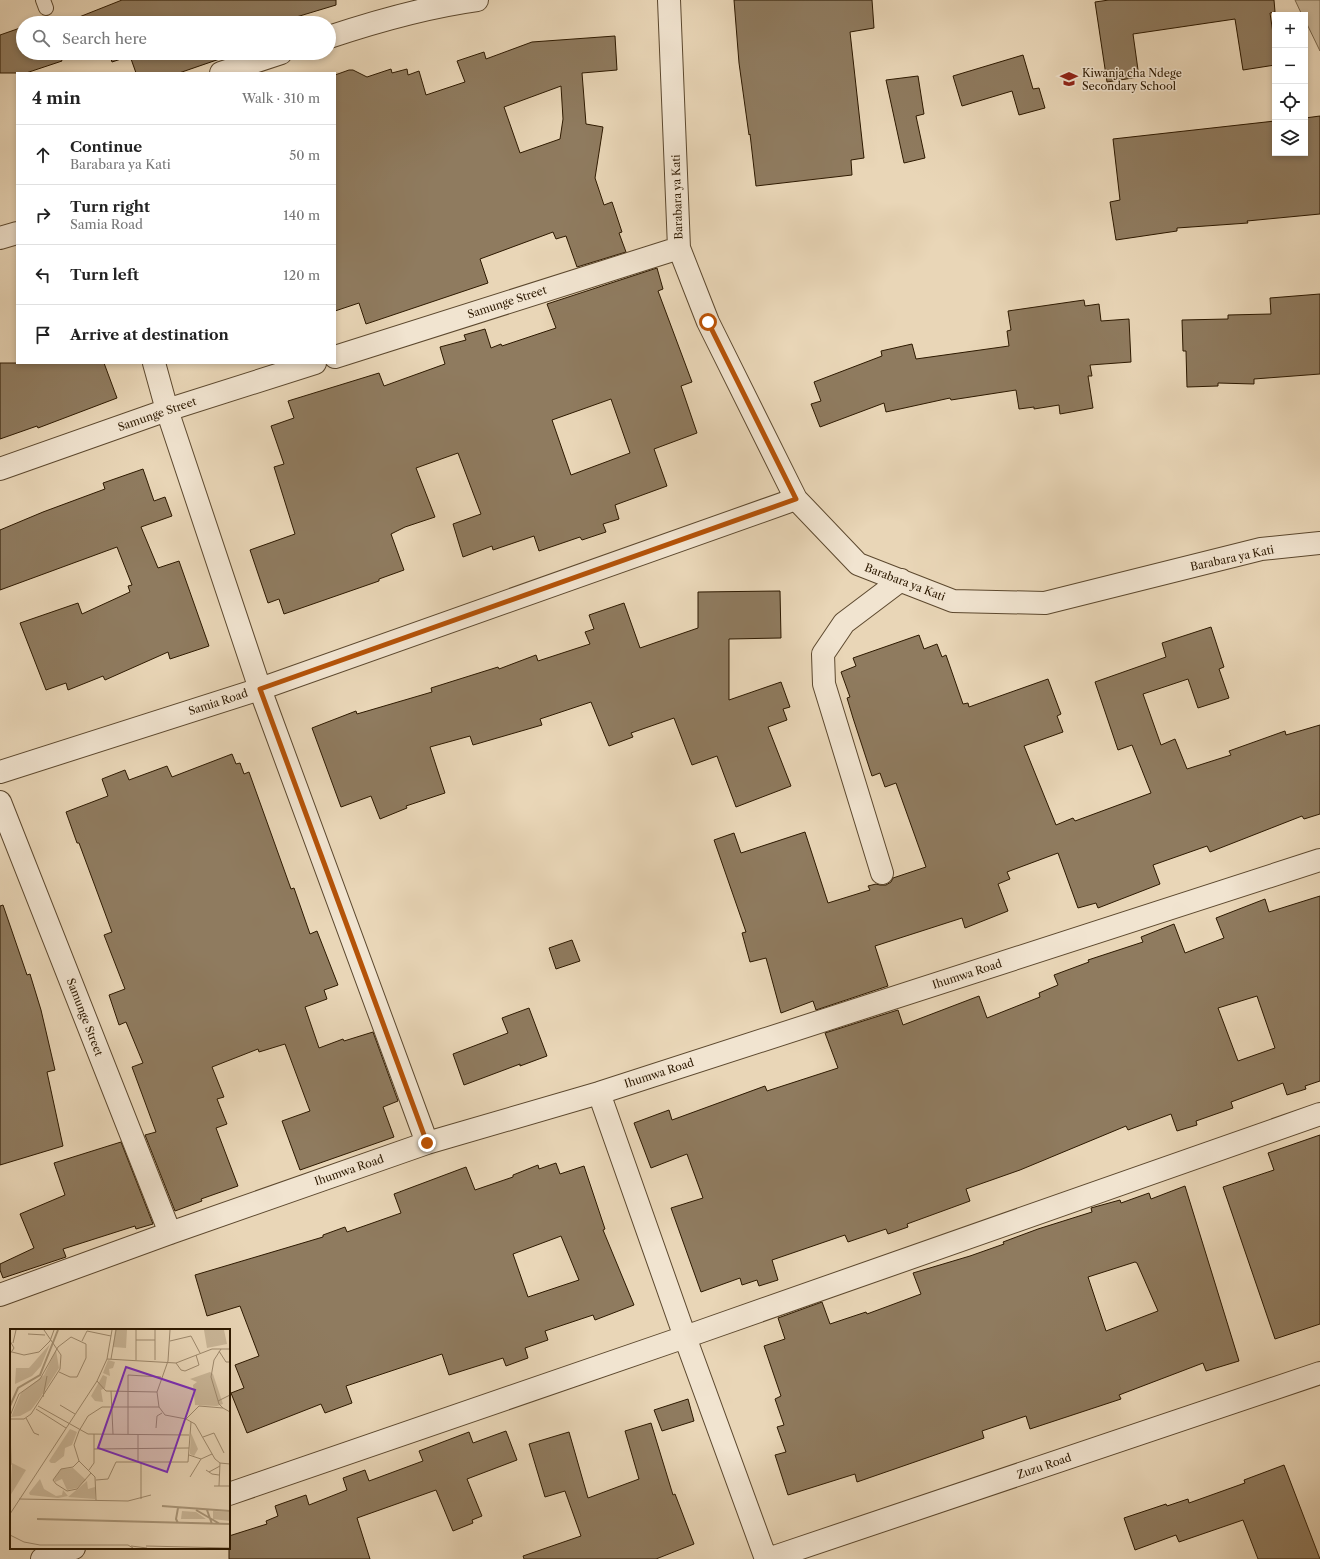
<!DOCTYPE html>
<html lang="en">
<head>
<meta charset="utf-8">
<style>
	body { margin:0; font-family:"Libre Caslon Text",serif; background:#f6f6f6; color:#222 }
	.controls { position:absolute; right:12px; top:12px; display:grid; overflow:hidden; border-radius:0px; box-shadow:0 2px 6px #0003 }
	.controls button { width:36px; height:36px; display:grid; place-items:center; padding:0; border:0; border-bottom:1px solid #e0e0e0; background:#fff; color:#222; font:20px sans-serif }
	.stop { position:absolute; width:12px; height:12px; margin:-9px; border:3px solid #b45309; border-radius:50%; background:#fff }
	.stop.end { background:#b45309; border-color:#fff; box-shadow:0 1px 4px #0008 }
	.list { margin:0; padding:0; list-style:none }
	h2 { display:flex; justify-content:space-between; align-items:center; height:52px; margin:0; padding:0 16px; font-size:17px }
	h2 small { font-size:13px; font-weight:400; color:#767676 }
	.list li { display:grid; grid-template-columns:26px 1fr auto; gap:12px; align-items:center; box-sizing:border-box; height:60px; padding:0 16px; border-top:1px solid #e0e0e0 }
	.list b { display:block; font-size:15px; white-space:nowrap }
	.list p { margin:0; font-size:13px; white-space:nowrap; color:#767676 }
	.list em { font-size:13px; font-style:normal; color:#767676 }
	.icon { flex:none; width:22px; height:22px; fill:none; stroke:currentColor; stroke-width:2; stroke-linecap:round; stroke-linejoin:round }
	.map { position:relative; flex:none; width:1320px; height:1559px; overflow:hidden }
	.search { position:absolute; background:#fff; box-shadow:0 2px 6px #0003; left:16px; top:16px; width:320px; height:44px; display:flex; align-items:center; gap:10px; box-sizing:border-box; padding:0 14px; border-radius:22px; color:#767676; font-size:15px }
	.panel { position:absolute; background:#fff; box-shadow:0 2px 6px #0003; left:16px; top:72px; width:320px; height:292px; border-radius:0px }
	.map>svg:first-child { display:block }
	.green { fill:#c9b698; stroke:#7b684c }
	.building { fill:#8f7b5f; stroke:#2d1900; fill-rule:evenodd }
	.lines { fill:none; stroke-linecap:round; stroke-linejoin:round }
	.lane-casing { stroke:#5c482e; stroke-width:16 }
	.street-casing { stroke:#5c482e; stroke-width:24 }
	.lane { stroke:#f1e4d0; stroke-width:14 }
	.street { stroke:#f1e4d0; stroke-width:22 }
	.route { stroke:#b45309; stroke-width:5 }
	.labels { text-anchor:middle; stroke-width:3; stroke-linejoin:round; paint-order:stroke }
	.poi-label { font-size:11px; fill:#2d1900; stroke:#f1e4d0; text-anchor:start }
	.street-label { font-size:11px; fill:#2d1900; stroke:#f1e4d0 }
	.inset-river { fill:none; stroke:#a99679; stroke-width:2 }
	.inset-road { fill:none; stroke:#9e8a6e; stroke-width:1 }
	.view { fill:#7b2cbf; fill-opacity:0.15; stroke:#7b2cbf; stroke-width:2 }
	.inset-edge { fill:none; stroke:#2d1900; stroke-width:2 }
</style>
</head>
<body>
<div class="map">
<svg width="1320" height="1559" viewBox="0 0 1320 1559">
	<rect width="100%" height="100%" fill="#e9d6b7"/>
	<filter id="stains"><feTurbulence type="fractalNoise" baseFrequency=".005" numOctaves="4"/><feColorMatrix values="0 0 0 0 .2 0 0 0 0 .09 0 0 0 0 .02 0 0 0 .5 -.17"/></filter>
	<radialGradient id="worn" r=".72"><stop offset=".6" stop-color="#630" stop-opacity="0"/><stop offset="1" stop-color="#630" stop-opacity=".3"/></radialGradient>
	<path class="green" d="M1295 0H1320V51L1305 20V15H1302Z"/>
	<path class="building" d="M122 0H336V5L293 18 295 23H64Z
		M734 0H872L874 28 850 32 864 158 851 160 852 175 756 186 750 134 749 135 739 63Z
		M1109 0H1274L1275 12 1270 13 1275 47V65L1243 70 1235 19 1133 34 1139 77 1107 82 1095 2Z
		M23 27V53H59L62 61 26 73H0V35Z
		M615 36 617 70 582 73 586 124 603 127 595 178 604 205 612 202 622 232 619 233 626 252 577 267 566 236 556 239 553 232 480 259 488 283 366 324 359 303 335 311V75L349 70H353L367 77 391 69 392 73 407 69 408 75 419 71 426 95 465 82 457 61 484 52 486 59 532 42ZM561 86 563 119 560 139 520 153 504 107Z
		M109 53H237L179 73H136L130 56 112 62Z
		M1023 55 1033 89 1039 88 1045 108 1019 115 1012 91 962 106 953 76Z
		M918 76 924 114 916 116 925 158 904 163 886 80Z
		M1320 116V214L1247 221 1248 223 1177 228V231L1116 240 1110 202 1120 200 1113 139 1275 121V153H1305V118Z
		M657 268 663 289 658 291 692 382 681 386 697 433 654 449 667 486 615 505 619 519 603 524 606 532 582 540 580 537 539 551 534 536 493 550 492 546 463 557 453 524 481 514 458 453 416 468 435 517 405 527 391 534 404 570 379 579V581L284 614 279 599 268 603 250 550 295 534 274 467 284 464 271 426 294 418 288 401 379 373 384 386 445 364 440 347 466 340 464 335 485 329 491 348 501 344 502 346 556 328 547 304ZM611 399 630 453 571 475 552 420Z
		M1320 294V374L1254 379V384L1218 383V386L1187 387 1186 351H1183L1182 320 1228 319V315L1271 314 1270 298Z
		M1084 300 1085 306 1099 304 1101 321 1129 319 1131 362 1090 365 1092 376H1088L1093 408 1060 414 1059 405 1034 409V407L1019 409 1016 390 951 400 950 398 886 412 884 403 820 427 811 404 821 401 814 382 882 356 881 351 912 344 916 359 1009 346 1007 331 1011 330 1008 311Z
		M0 363H104L117 398 38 428 37 426 0 439Z
		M143 469 154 501 165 497 172 516 141 527 158 568 179 561 209 646 170 659 168 652 105 680 103 676 68 690 66 683 46 690 20 623 78 603 82 614 130 592 128 586 132 585 117 547 0 590V530L43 512 105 489 103 483Z
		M780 591 781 638 729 639V700L781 682 790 707 783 709 787 720 768 727 791 786 736 807 717 756 692 765 674 718 631 733 633 737 609 746 591 702 540 719 542 725 473 745 470 736 430 747 445 793 406 806 407 808 380 819 371 796 341 807 312 728 356 711 357 714 432 692 431 688 498 667 499 669 536 655 538 661 590 644 585 632 594 629 589 615 624 603 640 648 698 628V592Z
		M1211 627 1224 667 1219 669 1229 698 1198 708 1188 679 1143 694 1161 745 1175 739 1187 769 1231 755 1229 751 1285 731 1286 735 1320 725V814L1304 819 1302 816 1210 852 1207 846 1153 865 1160 884 1098 908 1096 903 1078 908 1058 853 1007 872 1010 879 998 884 1008 911 965 928 962 918 875 946 888 986 816 1010 813 1001 781 1013 766 958 750 962 742 933 746 932 714 840 734 833 741 853 805 832 828 903 870 890 868 886 876 884 880 885H886L891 882 893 878 926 867 896 783 885 787 880 773 872 776 853 718 847 698 850 697 841 672 856 666 853 658 919 635 924 649 937 644 942 657 946 655 963 704 968 703 969 707 1048 679 1061 714 1057 716 1063 732 1024 746 1056 825 1073 818 1075 821 1151 793 1132 745 1118 750 1095 682 1166 657 1162 643Z
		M232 754 236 764 240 763 244 774 249 772 291 889 294 888 310 934 317 931 338 985 324 990 327 999 305 1007 319 1048 343 1039 344 1041 373 1032 398 1101 383 1107 394 1137 300 1170 282 1121 310 1111 285 1044 259 1052 258 1049 212 1067 224 1097 217 1099 227 1124 216 1128 238 1186 201 1199 202 1201 175 1211 145 1135 156 1132 132 1067 143 1063 126 1022 119 1025 109 995 125 989 104 935 112 932 79 843H77L66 812 108 796 102 779 125 770 129 780 167 766 172 777Z
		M1320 896V1081L1305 1086 1306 1089 1287 1095 1283 1083 1231 1102 1233 1108 1196 1121 1197 1125 1177 1131 1171 1114 1128 1130 1126 1126 1020 1170 966 1189 970 1201 907 1224 908 1227 888 1234 886 1229 848 1242 845 1235 772 1260 778 1280 759 1286 757 1280 742 1285 740 1278 701 1292 671 1208 703 1198 687 1154 651 1168 634 1123 669 1110 672 1120 765 1086 767 1091 838 1068 825 1033 898 1010 903 1025 979 996 987 1018 1040 997 1039 993 1058 985 1054 975 1089 962 1088 960 1143 942 1141 937 1174 924 1185 953 1224 938 1216 918 1265 899 1269 912ZM1257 996 1275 1048 1238 1061 1218 1008Z
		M3 905 27 975 30 974 41 1010 55 1070 47 1072 63 1146 0 1165V906Z
		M572 940 580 961 556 969 549 948Z
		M529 1008 547 1056 520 1066V1064L464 1085 453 1054 508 1033 502 1018Z
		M1320 1135V1324L1275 1339 1223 1187 1274 1170 1268 1153Z
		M121 1142 153 1224 136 1229 135 1226 63 1249 66 1257 3 1278 0 1270V1264L34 1248 20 1214 65 1195 54 1163Z
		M556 1163 560 1174 584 1166 605 1229 603 1230 634 1305 595 1320 593 1315 545 1331 548 1340 525 1348 528 1358 506 1366 503 1358 449 1375 442 1354 346 1386 352 1403 325 1413 321 1404 247 1433 231 1393 244 1388 235 1365 259 1356 240 1306 207 1316 195 1275 323 1237V1235L345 1227 347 1232 401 1213 394 1194 466 1167 475 1190 513 1177V1175L538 1165 539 1169ZM561 1236 579 1280 528 1297 513 1254Z
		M1185 1186 1239 1361 1206 1371 1203 1363 1119 1395 1121 1399 1030 1429 1026 1416 982 1431 984 1438 857 1482 855 1474 788 1495 775 1455 786 1452 777 1427 784 1425 775 1399 781 1396 764 1346 785 1339 778 1318 822 1302 830 1324 866 1312 867 1314 921 1294 913 1273 970 1256 1004 1244 1003 1242 1038 1229 1092 1212 1091 1208 1120 1200 1121 1203 1149 1193 1151 1199ZM1135 1262 1137 1263 1158 1311 1106 1331 1088 1277Z
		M688 1399 694 1421 662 1431 654 1410Z
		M651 1423 673 1495 675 1494 694 1544 656 1559H524L523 1556 581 1536 565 1491 545 1497 529 1444 569 1432 588 1498 639 1479 625 1431Z
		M506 1431 517 1460 467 1479 482 1516 472 1520 473 1523 453 1531 436 1490 357 1518 370 1559H229V1536L267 1524 266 1521 278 1516 275 1506 306 1495 309 1505 347 1490 343 1478 365 1470 369 1481 423 1461 419 1451 469 1432 473 1443Z
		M1284 1465 1320 1559H1258L1243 1520 1179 1542 1176 1535 1135 1550 1124 1518 1166 1504 1167 1506 1188 1499 1189 1503 1245 1483 1244 1480Z"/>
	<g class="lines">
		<g class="lane-casing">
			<path id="lane" d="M43 0 46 8"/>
		</g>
		<g class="street-casing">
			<path id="street" d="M669 0 679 248 708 322 796 499 858 564 953 601 1045 603 1261 549 1320 543
				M329 37C377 21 426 7 477 0
				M221 73 281 53
				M0 238 17 233
				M335 357 679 248
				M154 363 167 410 260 689 427 1143
				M0 469 167 410 315 363
				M0 772 260 689 796 499
				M0 802 170 1233
				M882 873 824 684 823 654 844 623 901 580
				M599 1093 685 1337 766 1559
				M0 1295 170 1233 427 1143 599 1093 1320 860
				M229 1494 685 1337 1320 1114
				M42 1559 74 1548
				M768 1559 1320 1373"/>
		</g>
		<use href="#lane" class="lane"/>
		<use href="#street" class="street"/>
	</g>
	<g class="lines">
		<path class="route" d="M427 1143 260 689 796 499 708 322"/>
	</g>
	<defs>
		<g id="school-bare" transform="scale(1.38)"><path d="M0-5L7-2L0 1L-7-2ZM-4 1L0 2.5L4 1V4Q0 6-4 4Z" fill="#8f2418" stroke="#f1e4d0" stroke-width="2.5" paint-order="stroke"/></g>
	</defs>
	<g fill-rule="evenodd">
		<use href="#school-bare" x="1069" y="79"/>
	</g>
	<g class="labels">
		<g class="poi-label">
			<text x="1082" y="77">Kiwanja cha Ndege<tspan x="1082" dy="13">Secondary School</tspan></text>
		</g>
		<g class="street-label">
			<text transform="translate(677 197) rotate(-92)" y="4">Barabara ya Kati</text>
			<text transform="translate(507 302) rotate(-18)" y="4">Samunge Street</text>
			<text transform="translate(157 414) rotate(-19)" y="4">Samunge Street</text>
			<text transform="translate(1232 558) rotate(-12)" y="4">Barabara ya Kati</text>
			<text transform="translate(905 582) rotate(21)" y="4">Barabara ya Kati</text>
			<text transform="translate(218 702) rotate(-18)" y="4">Samia Road</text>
			<text transform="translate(967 974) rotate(-18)" y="4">Ihumwa Road</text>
			<text transform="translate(85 1017) rotate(69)" y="4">Samunge Street</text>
			<text transform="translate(659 1073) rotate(-18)" y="4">Ihumwa Road</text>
			<text transform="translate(349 1170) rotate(-19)" y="4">Ihumwa Road</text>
			<text transform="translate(1044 1466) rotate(-19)" y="4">Zuzu Road</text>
		</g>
	</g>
	<g transform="translate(10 1329)">
		<rect width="220" height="220" fill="#e9d6b7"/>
		<path d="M105 1H117L116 19 103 18ZM194 1H214L217 15 197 19ZM40 15 31 37 22 47 5 55 6 39H19ZM46 21 49 39 30 69 21 81 10 87 1 88 11 64 34 46ZM98 31 105 33 103 39 99 40 100 47 93 44ZM200 43 203 45 213 75 207 77 185 76 183 56 187 53 180 50ZM93 46 97 48 95 59 91 61 93 73 85 72 81 67ZM0 98 2 134 16 141 0 167 2 136 0 135ZM60 100 67 103 62 116 55 119 54 127 45 134H41L39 132ZM181 104 188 120 184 127 180 125V121ZM63 139 76 151 67 159 57 161 52 150 45 153 44 150 51 140ZM30 150 34 160 46 167 52 166 53 161 58 167 48 169 20 166 19 164ZM77 152 78 160 85 158V170L58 168ZM172 182 186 183 196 190H171ZM203 182 220 183V192L203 190Z" fill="#c9b698"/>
		<path class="inset-river" d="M0 77 8 59 30 46 48 1M152 177 220 182M168 179 166 190 168 194M186 181 210 195M197 181 202 195M27 190 220 195"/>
		<path class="inset-road" d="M160 1 158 32 147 63 149 78 155 86 176 90 185 95 205 130 210 134 220 135M18 5 35 6M126 11H145M0 12 4 19 0 25M72 12 77 2 101 7M160 12 181 7 190 24M3 14 6 1M211 20 204 31 201 48 209 75 213 79M209 22 216 33H220M2 23 14 26 29 23 40 12 44 1M97 30 166 34 202 20H220M101 30 106 1M126 31V1M145 31V1M166 34 171 41 175 42 189 36 186 26M87 52 96 62 147 63M101 62 103 105M33 68 37 47M208 72 220 66M50 76 65 85M28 77 78 105 179 106M26 80 56 99M0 87 9 65 30 50 48 18 61 8 76 15V29L67 48H60L49 43M16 89 24 104 29 106M0 90H14L21 85 50 40 51 26 34 1M176 90 189 77 213 79 220 83M146 99 147 87 152 84M118 105V46L151 48M128 105V133M193 108 204 104 214 124M84 120 179 119M179 126 191 130M69 132 63 138 51 140 43 151 46 155 57 162 67 160 81 144M131 133V170M79 141 84 134V105M196 141 202 145 209 146M199 143 210 137M180 148 191 130 202 125M86 151 98 150 106 133H178L181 93M204 157H220M209 157 210 134M9 170 118 172 141 166M86 171 85 148 69 132 64 116 69 102 78 87 92 78H149M0 185 87 52 97 30 102 1M0 206 14 213 30 216H118L123 219M121 217 137 219M136 217 220 219"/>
		<path class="view" d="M116 38 185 61 157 143 88 119Z"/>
		<rect width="220" height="220" class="inset-edge"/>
	</g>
	<rect width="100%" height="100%" filter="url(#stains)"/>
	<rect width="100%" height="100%" fill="url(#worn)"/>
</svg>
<div class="controls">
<button>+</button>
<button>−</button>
<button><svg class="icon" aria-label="locate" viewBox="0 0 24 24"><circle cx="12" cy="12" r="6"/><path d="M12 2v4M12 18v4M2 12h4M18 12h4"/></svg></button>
<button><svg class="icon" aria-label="layers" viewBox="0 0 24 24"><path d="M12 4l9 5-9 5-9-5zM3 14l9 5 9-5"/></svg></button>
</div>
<div class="stop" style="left:708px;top:322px"></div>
<div class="stop end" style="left:427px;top:1143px"></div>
<div class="search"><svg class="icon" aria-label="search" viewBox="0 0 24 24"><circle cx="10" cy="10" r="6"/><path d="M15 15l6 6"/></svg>Search here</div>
<section class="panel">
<h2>4 min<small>Walk · 310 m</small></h2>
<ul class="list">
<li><svg class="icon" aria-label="ahead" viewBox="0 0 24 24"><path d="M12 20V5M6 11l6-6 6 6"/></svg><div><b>Continue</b><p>Barabara ya Kati</p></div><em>50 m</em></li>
<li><svg class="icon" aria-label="right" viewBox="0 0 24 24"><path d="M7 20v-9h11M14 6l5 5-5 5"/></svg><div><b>Turn right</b><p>Samia Road</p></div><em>140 m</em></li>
<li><svg class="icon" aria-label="left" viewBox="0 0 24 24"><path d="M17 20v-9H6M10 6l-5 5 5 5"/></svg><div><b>Turn left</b></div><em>120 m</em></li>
<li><svg class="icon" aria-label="arrive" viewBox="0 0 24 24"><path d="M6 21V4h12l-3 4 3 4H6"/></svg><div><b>Arrive at destination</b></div></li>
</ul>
</section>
</div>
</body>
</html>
